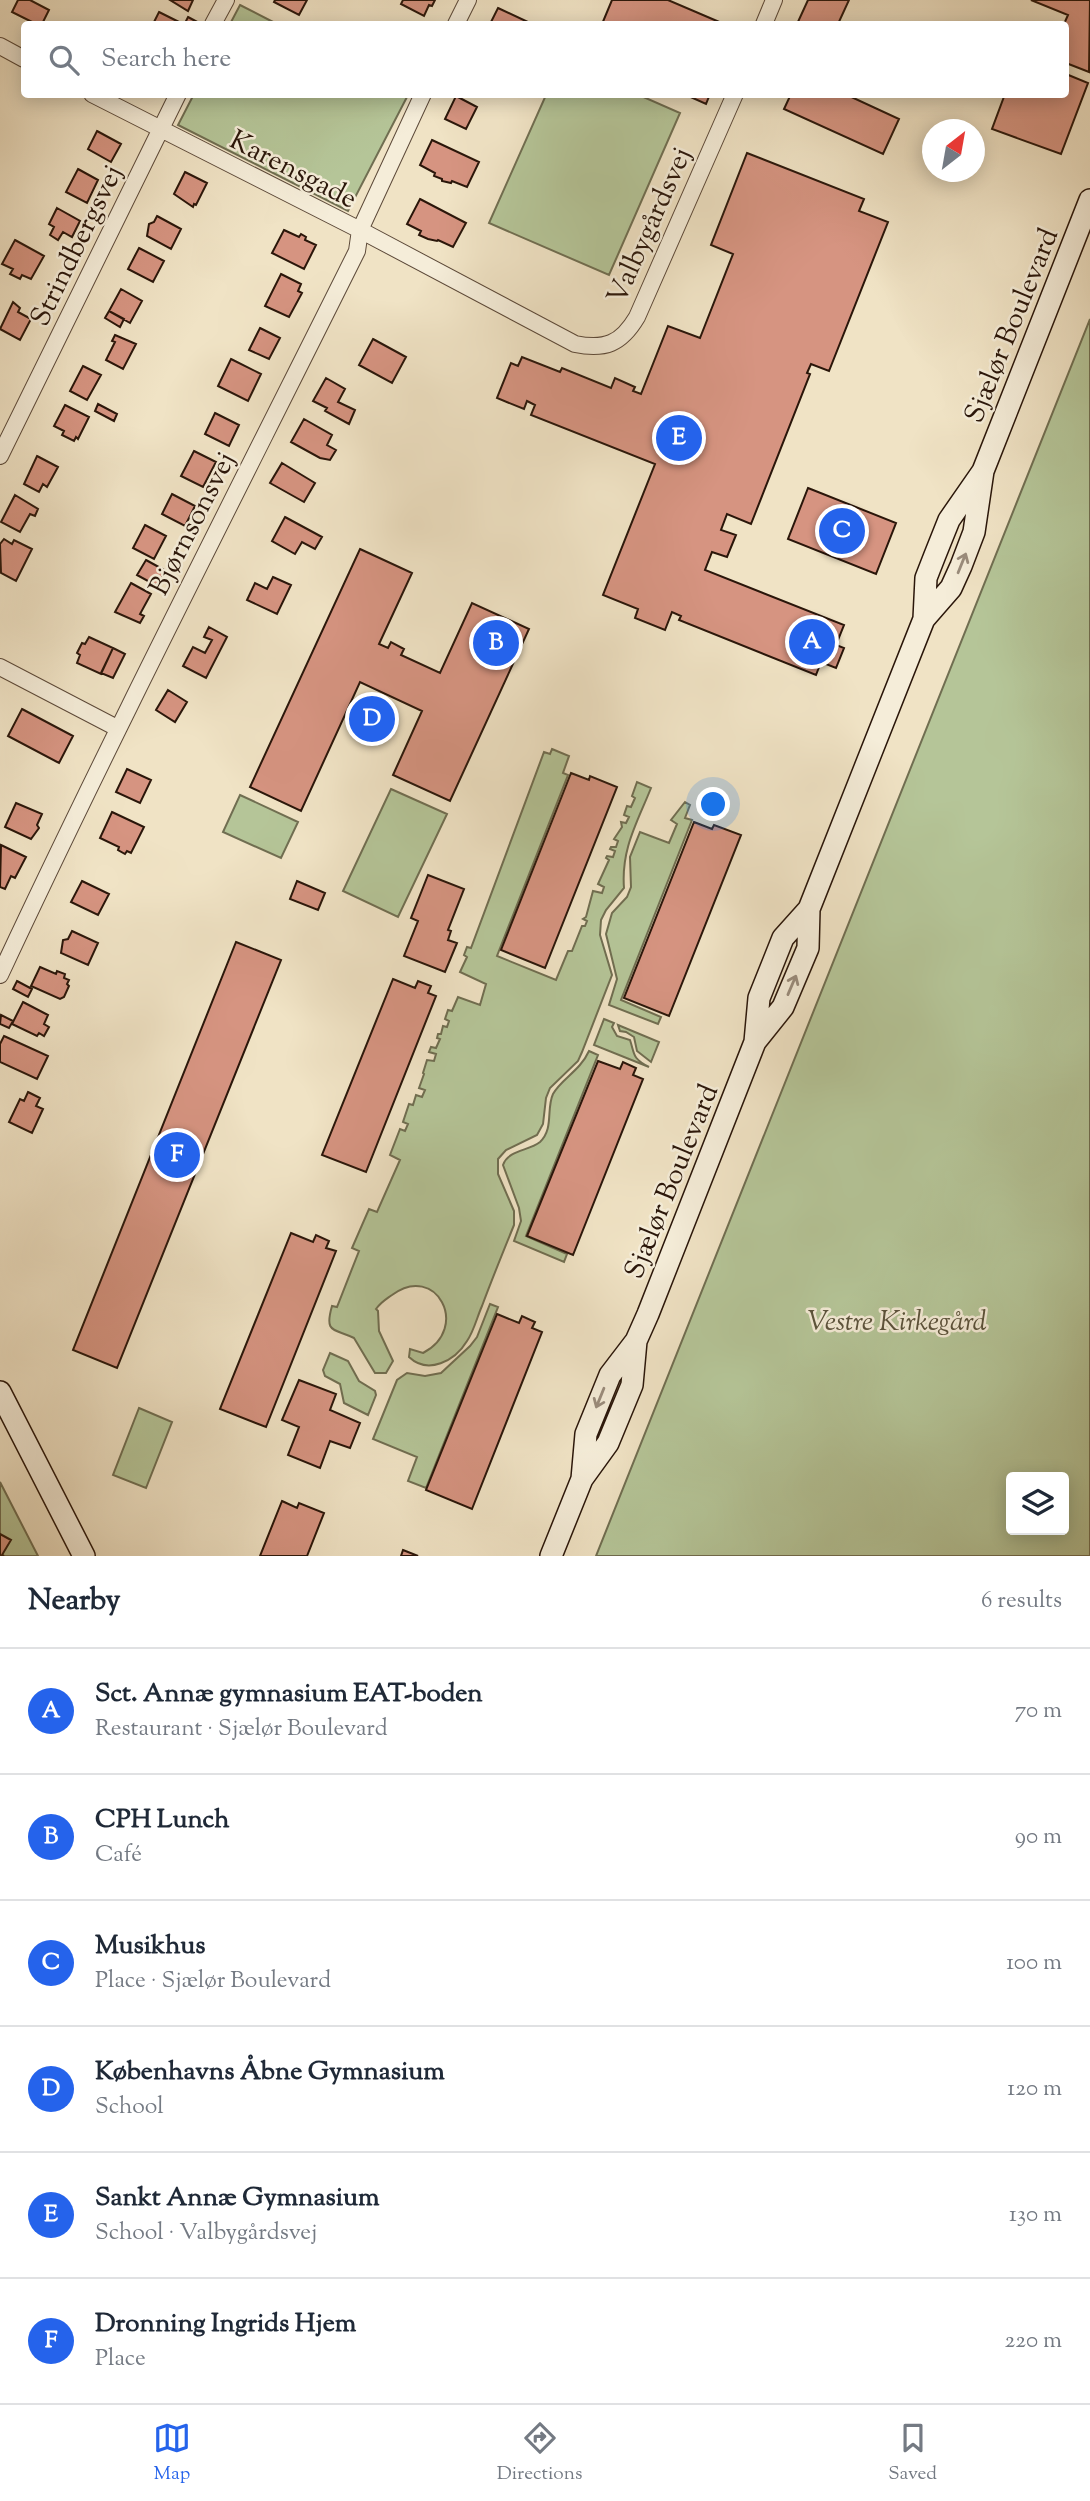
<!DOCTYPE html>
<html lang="en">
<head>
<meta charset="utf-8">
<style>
	body { margin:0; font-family:"Sorts Mill Goudy",serif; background:#f2f2f3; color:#1f2937 }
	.controls { position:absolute; right:21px; bottom:21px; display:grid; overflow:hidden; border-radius:7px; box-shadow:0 4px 18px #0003 }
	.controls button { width:63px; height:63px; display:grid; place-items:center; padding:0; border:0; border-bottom:2px solid #e0e1e3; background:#fff; color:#1f2937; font:35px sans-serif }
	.compass { position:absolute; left:922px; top:119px; width:63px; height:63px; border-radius:50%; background:#fff; box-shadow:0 4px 18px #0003; rotate:31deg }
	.you { position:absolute; left:714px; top:805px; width:24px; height:24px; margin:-18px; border:5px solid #fff; border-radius:50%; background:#1a73e8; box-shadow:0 0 0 10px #1a73e833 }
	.badge { display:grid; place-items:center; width:46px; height:46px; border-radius:50%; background:#2563eb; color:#fff; font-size:23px; font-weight:700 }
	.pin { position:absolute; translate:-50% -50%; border:4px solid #fff; box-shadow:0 2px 7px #0006 }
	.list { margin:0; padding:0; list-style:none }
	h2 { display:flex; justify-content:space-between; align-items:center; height:91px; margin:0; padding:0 28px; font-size:30px }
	h2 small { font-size:23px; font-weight:400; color:#747a83 }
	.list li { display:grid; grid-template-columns:46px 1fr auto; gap:21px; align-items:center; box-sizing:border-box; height:126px; padding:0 28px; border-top:2px solid #e0e1e3 }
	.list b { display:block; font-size:26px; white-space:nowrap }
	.list p { margin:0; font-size:23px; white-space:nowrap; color:#747a83 }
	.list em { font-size:23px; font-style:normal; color:#747a83 }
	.icon { flex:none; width:38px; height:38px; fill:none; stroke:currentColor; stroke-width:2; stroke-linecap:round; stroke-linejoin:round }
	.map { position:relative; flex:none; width:1090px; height:1556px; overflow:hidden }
	.search { position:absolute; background:#fff; box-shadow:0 4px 18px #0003; left:21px; right:21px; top:21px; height:77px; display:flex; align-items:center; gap:18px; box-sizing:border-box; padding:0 24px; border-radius:7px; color:#747a83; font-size:26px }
	.sheet { height:847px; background:#fff }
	nav { display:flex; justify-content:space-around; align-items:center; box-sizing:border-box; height:98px; border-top:2px solid #e0e1e3; background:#fff; font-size:19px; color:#747a83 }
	nav a { display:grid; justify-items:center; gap:4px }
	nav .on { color:#2563eb }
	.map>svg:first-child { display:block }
	.green { fill:#b5c598; stroke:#706e51; stroke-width:2; fill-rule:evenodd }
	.building { fill:#d69481; stroke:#2a160a; stroke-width:2 }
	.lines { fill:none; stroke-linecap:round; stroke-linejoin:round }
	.street-casing { stroke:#5c4939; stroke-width:18 }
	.secondary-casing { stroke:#2a160a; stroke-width:24 }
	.street { stroke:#f5edd9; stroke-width:16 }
	.secondary { stroke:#f5edd9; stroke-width:21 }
	.oneway { stroke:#9a8c7c }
	.labels { text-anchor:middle; stroke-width:5; stroke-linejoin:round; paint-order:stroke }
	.street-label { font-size:28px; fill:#2a160a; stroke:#f5edd9 }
	.park-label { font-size:28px; font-style:italic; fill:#5b533c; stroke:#f5edd9 }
</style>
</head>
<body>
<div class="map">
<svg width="1090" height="1556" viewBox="0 0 1090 1556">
	<rect width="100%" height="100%" fill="#f0e3c5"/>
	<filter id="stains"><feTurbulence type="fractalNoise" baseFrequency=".00286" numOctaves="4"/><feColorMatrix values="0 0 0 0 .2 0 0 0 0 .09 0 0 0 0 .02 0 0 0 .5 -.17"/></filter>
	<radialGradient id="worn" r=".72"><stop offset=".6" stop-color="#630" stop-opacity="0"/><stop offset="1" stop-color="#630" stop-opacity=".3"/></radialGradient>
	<path class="green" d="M240 5 277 24H230Z
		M194 94H408V95L348 211 178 125Z
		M546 95H639L680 113 609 275 489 223Z
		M1090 319V1556H596ZM1011 1477H1064V1530H1011Z
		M552 749 569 756 563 773 568 775 497 956 556 980 568 951H572L582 926H585L587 921 583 919 586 917 593 891 602 893 604 887 598 884 609 860 606 858 607 856 613 857 615 851 610 849 611 847H616L618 841 614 839 622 827 621 822 626 823 629 817 624 815 627 806 631 807 635 798 632 796 637 782 651 788C637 823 621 849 624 888L606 910 601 920 600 935 612 975 582 1052 578 1061 550 1088 546 1098 543 1124 537 1135 506 1150 498 1159V1174L514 1211V1225C503 1252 492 1279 482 1306 477 1317 474 1331 467 1341 455 1361 428 1375 409 1357L410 1349 423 1353C471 1328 436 1262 392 1295 385 1300 381 1302 376 1309L378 1311 379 1331 393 1361 386 1373H375L354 1338C334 1328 324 1334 332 1306L337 1307 359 1251 352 1248 369 1209 377 1212 400 1160 390 1155 400 1129 405 1131 408 1124 403 1122 409 1104 413 1105 416 1095 422 1097 425 1090 419 1088 424 1074 423 1073 427 1060 434 1061 436 1054 429 1052 431 1047 436 1048 440 1039 437 1038 438 1034H441L443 1026 447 1027 449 1021 445 1019 448 1010 452 1011 458 997 480 1005 486 984 460 972 467 957 464 955 467 947 471 948 544 752 550 754Z
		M391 789 447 814 398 917 343 891Z
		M240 795 298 822 281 858 223 832Z
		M685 802 690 805 685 818 692 820 621 1000 661 1017 658 1024 609 1005 617 979 606 934 612 913 627 897 631 887 630 857 640 832 669 843 677 824 671 820Z
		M604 1019 614 1023 612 1027 617 1036 630 1040C635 1055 632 1058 649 1067L594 1045Z
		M618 1025 659 1042 651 1062 637 1051 634 1037 626 1032 620 1031Z
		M589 1051 598 1055 526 1236 567 1254 564 1262 514 1241 521 1221 519 1208 503 1165C508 1150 529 1151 540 1142 554 1129 546 1109 553 1094 561 1079 580 1071 589 1051Z
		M490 1304 498 1307 426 1488 408 1481 417 1457 373 1439 397 1380 407 1373 425 1376 441 1373 470 1346 477 1337Z
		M330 1353 348 1361 359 1381 375 1391 376 1395 368 1415 344 1403 340 1384 325 1376 323 1370Z
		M139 1408 172 1422 146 1488 113 1475Z
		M0 1482 38 1556H0Z"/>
	<path class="building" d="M18 0H30L49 10 42 24H36L12 12Z
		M170 0H193L188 11Z
		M275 0H307L299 15 274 2Z
		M403 0H435L432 6 429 5 424 16 401 4Z
		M612 0H668L724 24H602Z
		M808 0H849L838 24H797Z
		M1031 0H1090L1089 72 1066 63 1064 24 1068 15Z
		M498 8 528 22 527 24H490Z
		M159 12 183 24H153Z
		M188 17 201 24H200L185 23Z
		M1066 74 1088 83 1061 154 992 129 1005 94H1066Z
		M684 94H710L706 104Z
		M791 94H845L899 119 883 154 784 109Z
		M456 96 477 107 466 129 445 119Z
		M97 131 121 144 111 162 88 149Z
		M432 140 479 162 467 187 452 181 451 183 442 181V179L434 176 435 173 420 165Z
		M747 153 864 199 859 211 888 222 829 371 811 364 807 373 810 374 751 524 727 514 721 530 736 535 727 557 712 552 705 570 844 625 836 645 844 648 836 668 821 662 816 675 679 620 681 616 672 612 665 630 635 618 638 609 603 595 655 464 531 415 535 405 527 401 524 409 497 398 511 363 518 366 522 357 560 372 562 368 611 388 615 378 635 387 633 391 641 394 668 326 700 338 733 254 711 245Z
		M78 169 98 180 87 203 66 192Z
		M185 172 207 183 196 205 194 204 193 207 174 194Z
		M420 199 466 223 453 247 438 240 437 241 428 239 419 235 421 231 407 224Z
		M57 208 80 221 72 237 63 232 58 240 50 235 54 227 49 224Z
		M157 216 181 229 171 249 147 236 149 224 154 222Z
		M284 230 299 237 301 234 306 237 305 240 316 245 304 269 272 253Z
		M15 240 44 256 31 279 22 275 20 279 10 274 13 269 2 264Z
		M139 248 164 261 153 282 128 269Z
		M281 274 301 284 298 291 302 293 289 317 265 306Z
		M121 289 142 301 130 323 109 311Z
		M13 302 20 308 18 312 31 319 20 340 0 329Z
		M109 311 124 319 120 327 105 318Z
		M260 328 280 338 269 359 249 350Z
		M115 335 136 344 123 369 106 360 115 342 112 341Z
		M373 339 406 357 392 383 359 365Z
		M231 359 261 374 248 401 218 386Z
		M83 366 101 375 87 400 70 391Z
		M326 378 345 389 338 402 355 410 349 424 325 411 327 408 313 401Z
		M98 404 117 414 114 421 95 411Z
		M65 405 89 417 78 439 76 437 74 441 62 435 64 431 54 426Z
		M215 413 239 425 229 446 205 434Z
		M304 419 332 435 327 445 336 450 330 460 320 458 291 442Z
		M194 451 216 462 203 487 181 476Z
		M37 456 58 467 47 487 43 484 39 492 24 484Z
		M282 463 315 483 304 502 270 483Z
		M808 488 896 523 876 574 788 539Z
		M172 494 195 506 185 526 162 514Z
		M15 495 38 509 35 516 30 514 20 532 1 522Z
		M285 517 322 537 315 549 302 542 295 554 272 541Z
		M145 525 166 536 154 559 133 548Z
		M4 539 12 544 14 540 32 549 16 581 1 573 0 544Z
		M360 549 412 573 379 644 388 648 391 642 404 649 401 655 440 673 472 603 529 629 450 801 393 775 422 711 360 682 301 811 250 787Z
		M146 560 166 571 157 586 137 575Z
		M273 577 291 585 277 614 247 600 255 583 267 589Z
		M131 583 151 594 140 614 144 616 140 623 115 612Z
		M209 627 227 637 206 678 183 666 193 647 205 653 212 640 204 637Z
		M89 637 113 648 101 674 77 663 80 655 77 653 82 643 85 644Z
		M113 648 125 654 113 678 101 673Z
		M168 690 187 702 175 722 156 710Z
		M22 709 73 736 59 763 8 736Z
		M127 769 151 780 140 803 116 792Z
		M571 773 589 780 590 776 617 787 545 968 501 950Z
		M16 803 42 814 37 825 39 828 31 839 5 827Z
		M112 812 144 827 131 853 127 851 125 854 118 850 119 847 100 838Z
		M694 822 712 829 714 825 741 835 669 1016 624 998Z
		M1 845 26 857 15 878 11 876 5 889 0 887Z
		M428 875 464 889 448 930 451 931 448 940 457 943 445 972 404 956 418 921 411 918Z
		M82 881 109 894 98 915 71 902Z
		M297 881 325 893 318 910 290 899Z
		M72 931 98 943 88 965 61 953 63 940 68 939Z
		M236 942 281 960 117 1368 73 1350Z
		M40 967 56 974 57 971 65 974 64 978 69 980 67 984 69 986 64 997 60 999 31 986Z
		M393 979 415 988 418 981 431 986 428 993 436 996 366 1172 322 1155Z
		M17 981 32 989 28 997 13 989Z
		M23 1002 48 1015 44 1024 49 1027 44 1036 39 1033 37 1036 12 1024Z
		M1 1015 13 1021 9 1028 0 1024Z
		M4 1036 48 1056 37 1079 0 1062V1044Z
		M598 1061 620 1069 623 1062 636 1068 633 1075 643 1079 573 1255 527 1236Z
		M28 1092 40 1098 36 1106 43 1109 32 1133 9 1122 20 1099 24 1101Z
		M291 1233 313 1242 316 1235 329 1241 326 1248 336 1251 266 1427 220 1409Z
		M497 1314 519 1323 522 1316 535 1322 532 1328 542 1332 472 1509 426 1490Z
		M299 1380 336 1394 330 1410 360 1423 350 1448 330 1441 320 1468 288 1455 299 1427 282 1420Z
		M282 1501 297 1508 299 1503 324 1513 307 1556H260Z
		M0 1534 11 1540 2 1555 4 1556H0Z
		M403 1550 418 1556H401Z"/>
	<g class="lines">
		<g class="street-casing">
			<path id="street" d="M213 24 226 0
				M456 24 468 0
				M764 24 774 0
				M0 46 24 59
				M92 94 360 230 575 344C605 350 621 344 637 317L735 94
				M0 456 178 94
				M0 667 117 728
				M0 975C114 731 237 492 357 251L360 230 423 94"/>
		</g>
		<g class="secondary-casing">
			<path id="secondary" d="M924 619 951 588 961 566 974 532 983 471 1090 200
				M755 1042 783 1007 808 948 809 909 924 619 926 578 935 555 949 520 983 471
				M0 1392 84 1556
				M582 1479 586 1434 610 1375 636 1341 648 1314 755 1042 759 998 783 938 809 909
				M551 1556 582 1479 608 1443 632 1385 636 1341"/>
		</g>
		<use href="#street" class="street"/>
		<use href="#secondary" class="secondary"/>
	</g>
	<defs><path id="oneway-shaft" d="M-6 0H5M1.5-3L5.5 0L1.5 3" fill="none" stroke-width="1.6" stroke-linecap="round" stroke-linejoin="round" transform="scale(1.75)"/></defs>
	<g class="oneway">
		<use href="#oneway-shaft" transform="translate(962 563) rotate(-68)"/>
		<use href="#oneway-shaft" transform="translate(792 985) rotate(-67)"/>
		<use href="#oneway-shaft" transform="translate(600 1398) rotate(112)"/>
	</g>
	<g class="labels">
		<g class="street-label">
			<text transform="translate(294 168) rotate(27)" y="10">Karensgade</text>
			<text transform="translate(648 225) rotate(-66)" y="10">Valbygårdsvej</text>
			<text transform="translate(75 245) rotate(-64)" y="10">Strindbergsvej</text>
			<text transform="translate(1010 325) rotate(-68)" y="10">Sjælør Boulevard</text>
			<text transform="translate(191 523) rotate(-63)" y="10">Bjørnsonsvej</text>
			<text transform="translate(670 1181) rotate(-68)" y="10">Sjælør Boulevard</text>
		</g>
		<g class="park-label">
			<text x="897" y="1330">Vestre Kirkegård</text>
		</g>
	</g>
	<rect width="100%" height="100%" filter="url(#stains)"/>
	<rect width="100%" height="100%" fill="url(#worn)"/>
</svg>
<div class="controls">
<button><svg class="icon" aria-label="layers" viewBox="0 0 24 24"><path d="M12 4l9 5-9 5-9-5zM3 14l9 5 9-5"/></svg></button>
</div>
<svg class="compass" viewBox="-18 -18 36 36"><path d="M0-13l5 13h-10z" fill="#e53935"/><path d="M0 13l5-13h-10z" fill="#747a83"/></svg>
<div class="you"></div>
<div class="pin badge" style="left:812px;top:642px">A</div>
<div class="pin badge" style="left:496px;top:643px">B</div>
<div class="pin badge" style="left:842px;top:531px">C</div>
<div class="pin badge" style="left:372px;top:719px">D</div>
<div class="pin badge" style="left:679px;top:438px">E</div>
<div class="pin badge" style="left:177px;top:1155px">F</div>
<div class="search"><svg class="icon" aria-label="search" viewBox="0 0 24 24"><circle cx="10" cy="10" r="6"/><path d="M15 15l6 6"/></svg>Search here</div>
</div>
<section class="sheet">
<h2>Nearby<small>6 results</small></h2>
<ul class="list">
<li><span class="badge">A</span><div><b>Sct. Annæ gymnasium EAT-boden</b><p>Restaurant · Sjælør Boulevard</p></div><em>70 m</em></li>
<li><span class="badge">B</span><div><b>CPH Lunch</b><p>Café</p></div><em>90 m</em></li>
<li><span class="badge">C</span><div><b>Musikhus</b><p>Place · Sjælør Boulevard</p></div><em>100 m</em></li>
<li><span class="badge">D</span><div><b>Københavns Åbne Gymnasium</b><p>School</p></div><em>120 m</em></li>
<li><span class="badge">E</span><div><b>Sankt Annæ Gymnasium</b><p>School · Valbygårdsvej</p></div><em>130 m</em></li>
<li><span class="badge">F</span><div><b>Dronning Ingrids Hjem</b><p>Place</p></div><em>220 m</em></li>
</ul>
</section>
<nav>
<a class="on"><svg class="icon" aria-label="map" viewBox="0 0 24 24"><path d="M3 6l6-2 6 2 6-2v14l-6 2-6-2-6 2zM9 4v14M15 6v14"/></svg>Map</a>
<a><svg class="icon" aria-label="directions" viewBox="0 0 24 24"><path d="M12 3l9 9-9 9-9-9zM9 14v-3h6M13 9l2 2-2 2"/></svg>Directions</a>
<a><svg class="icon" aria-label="saved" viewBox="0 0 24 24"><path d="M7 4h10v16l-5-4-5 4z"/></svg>Saved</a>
</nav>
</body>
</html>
